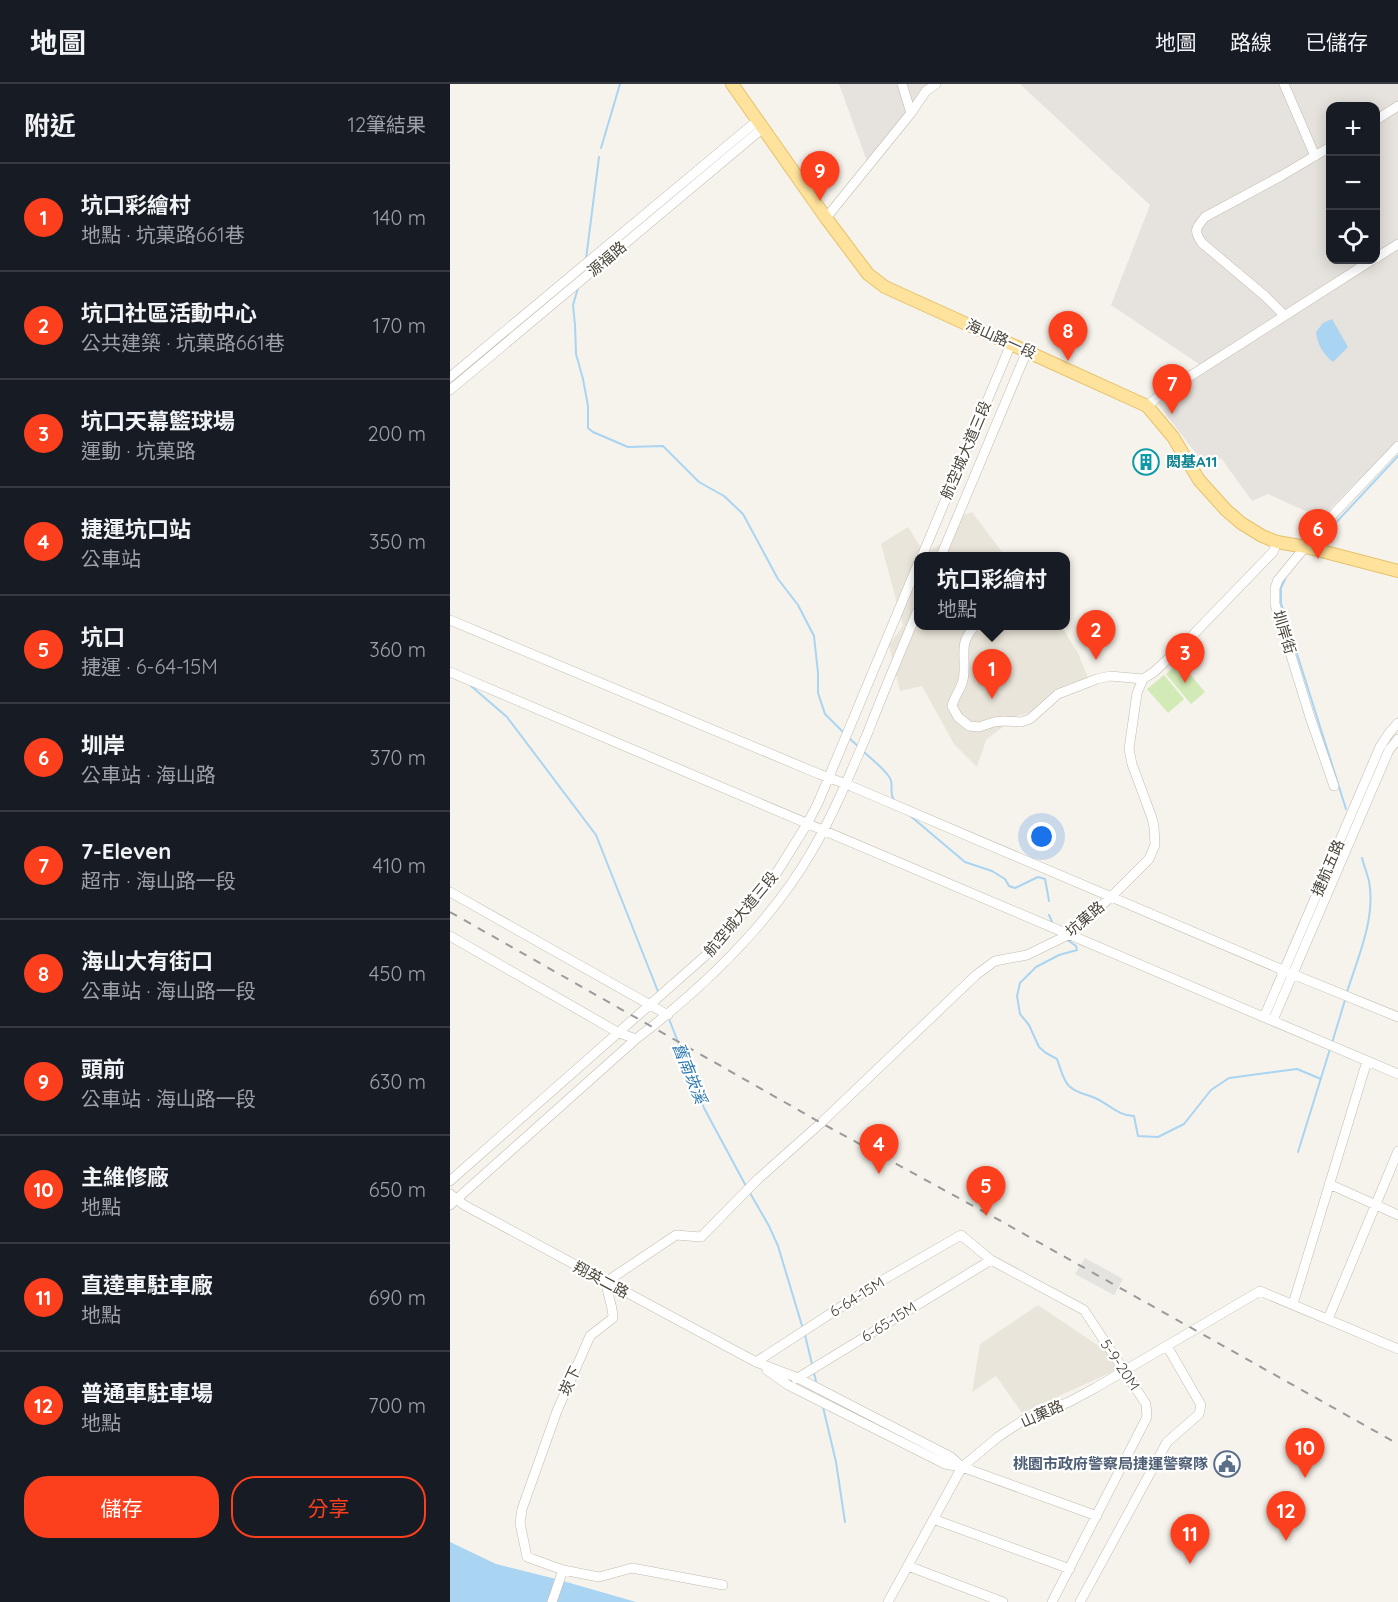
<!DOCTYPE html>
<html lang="zh-TW">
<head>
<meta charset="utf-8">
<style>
	body { margin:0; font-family:Quicksand,"Noto Sans TC",sans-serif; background:#242831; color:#f1f3f6 }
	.controls { position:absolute; right:18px; top:18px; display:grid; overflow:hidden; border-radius:12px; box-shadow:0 3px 15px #0003 }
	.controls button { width:54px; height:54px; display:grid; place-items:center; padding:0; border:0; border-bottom:2px solid #363941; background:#171b24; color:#f1f3f6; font:30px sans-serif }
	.you { position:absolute; left:592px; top:753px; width:21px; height:21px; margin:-15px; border:4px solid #fff; border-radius:50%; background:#1a73e8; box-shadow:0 0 0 9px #1a73e833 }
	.badge { display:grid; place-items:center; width:39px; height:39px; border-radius:50%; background:#fc3f1d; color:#fff; font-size:20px; font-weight:700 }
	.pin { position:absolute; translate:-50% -50px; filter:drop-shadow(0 2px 3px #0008) }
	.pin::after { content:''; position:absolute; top:32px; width:21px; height:18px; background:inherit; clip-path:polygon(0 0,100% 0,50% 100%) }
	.popup { position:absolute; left:464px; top:468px; width:156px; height:78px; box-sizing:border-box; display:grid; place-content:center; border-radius:12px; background:#171b24; filter:drop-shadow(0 2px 4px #0005); font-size:20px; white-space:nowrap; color:#9ea1a6 }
	.popup b { font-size:22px; color:#f1f3f6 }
	.popup::after { content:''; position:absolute; left:50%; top:100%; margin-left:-12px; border:12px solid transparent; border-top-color:#171b24 }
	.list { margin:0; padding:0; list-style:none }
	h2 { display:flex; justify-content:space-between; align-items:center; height:78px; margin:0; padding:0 24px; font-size:26px }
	h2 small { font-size:20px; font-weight:400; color:#9ea1a6 }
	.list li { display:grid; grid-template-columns:39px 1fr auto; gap:18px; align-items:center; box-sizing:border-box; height:108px; padding:0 24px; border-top:2px solid #363941 }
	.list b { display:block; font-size:22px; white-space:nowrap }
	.list p { margin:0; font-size:20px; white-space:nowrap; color:#9ea1a6 }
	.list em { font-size:20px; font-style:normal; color:#9ea1a6 }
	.actions { display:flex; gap:12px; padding:18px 24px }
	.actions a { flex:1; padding:14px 0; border:2px solid #fc3f1d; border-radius:24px; text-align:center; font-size:21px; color:#fc3f1d }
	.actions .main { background:#fc3f1d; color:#fff }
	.icon { flex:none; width:33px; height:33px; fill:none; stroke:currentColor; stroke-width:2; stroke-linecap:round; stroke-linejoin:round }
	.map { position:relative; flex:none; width:948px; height:1518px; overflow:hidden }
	header { display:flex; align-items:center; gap:36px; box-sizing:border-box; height:84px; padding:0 30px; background:#171b24; border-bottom:2px solid #363941 }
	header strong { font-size:28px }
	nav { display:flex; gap:33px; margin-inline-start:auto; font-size:21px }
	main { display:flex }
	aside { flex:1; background:#171b24 }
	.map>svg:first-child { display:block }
	.residential { fill:#eae5da }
	.industrial { fill:#e6e2dd; fill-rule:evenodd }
	.green { fill:#d2eab5 }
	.parking { fill:#e5e3e0 }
	.water { fill:#a9d4f2 }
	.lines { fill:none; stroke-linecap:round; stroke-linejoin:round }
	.stream { stroke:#a9d4f2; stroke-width:2 }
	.minor-casing { stroke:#c2bbae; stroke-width:10 }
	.major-casing { stroke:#e6c16a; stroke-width:14 }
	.minor { stroke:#fff; stroke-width:9 }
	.major { stroke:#ffe39c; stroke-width:12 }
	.rail { stroke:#9a9a9a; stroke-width:2; stroke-dasharray:8 8; stroke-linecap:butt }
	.labels { text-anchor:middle; stroke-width:4.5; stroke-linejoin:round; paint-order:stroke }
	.street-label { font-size:15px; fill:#4b4439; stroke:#fff }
	.culture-label { font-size:15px; font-weight:bold; fill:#0d838f; stroke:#fff; text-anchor:start }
	.service-label { font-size:15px; font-weight:bold; fill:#4e5e75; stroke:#fff; text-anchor:end }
	.water-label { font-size:16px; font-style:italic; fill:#2e7ab2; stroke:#fff }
</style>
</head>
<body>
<header>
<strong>地圖</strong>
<nav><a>地圖</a><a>路線</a><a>已儲存</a></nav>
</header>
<main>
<aside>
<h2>附近<small>12筆結果</small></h2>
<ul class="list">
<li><span class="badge">1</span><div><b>坑口彩繪村</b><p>地點 · 坑菓路661巷</p></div><em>140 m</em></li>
<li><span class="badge">2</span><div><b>坑口社區活動中心</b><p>公共建築 · 坑菓路661巷</p></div><em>170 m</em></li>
<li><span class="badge">3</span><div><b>坑口天幕籃球場</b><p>運動 · 坑菓路</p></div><em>200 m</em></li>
<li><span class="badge">4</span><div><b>捷運坑口站</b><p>公車站</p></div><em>350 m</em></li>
<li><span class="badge">5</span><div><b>坑口</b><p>捷運 · 6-64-15M</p></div><em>360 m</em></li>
<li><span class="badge">6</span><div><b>圳岸</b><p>公車站 · 海山路</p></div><em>370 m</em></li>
<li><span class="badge">7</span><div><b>7-Eleven</b><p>超市 · 海山路一段</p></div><em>410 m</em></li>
<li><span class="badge">8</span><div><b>海山大有街口</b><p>公車站 · 海山路一段</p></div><em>450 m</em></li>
<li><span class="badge">9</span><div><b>頭前</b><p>公車站 · 海山路一段</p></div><em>630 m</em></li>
<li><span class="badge">10</span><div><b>主維修廠</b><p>地點</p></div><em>650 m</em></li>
<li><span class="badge">11</span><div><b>直達車駐車廠</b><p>地點</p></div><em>690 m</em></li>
<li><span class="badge">12</span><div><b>普通車駐車場</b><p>地點</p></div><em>700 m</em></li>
</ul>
<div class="actions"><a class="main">儲存</a><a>分享</a></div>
</aside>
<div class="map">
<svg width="948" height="1518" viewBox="0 0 948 1518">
	<rect width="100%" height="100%" fill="#f6f3ec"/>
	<path class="residential" d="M522 428 555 472H468V542H611L628 569 638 594 619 600 592 618 580 629 567 632 536 656 527 683 504 660 472 602 450 607 439 561 453 542 431 460 458 443 475 470 494 458 506 434Z
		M588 1221 677 1281 572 1329 546 1292 522 1308 530 1260Z"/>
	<path class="industrial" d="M389 0H479L417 77Z
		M570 0H948V356L871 434 818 410 802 417 771 374 757 384 708 320 758 286 661 221 700 121ZM880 22H926V176H880Z"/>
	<path class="green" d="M730 578 755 608 741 620 716 590Z
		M714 591 734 615 718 629 697 605Z"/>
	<path class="parking" d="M635 1174 673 1195 664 1211 625 1190Z"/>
	<path class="water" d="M882 235 898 263 883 278C872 269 868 261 866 248L873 239Z
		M0 1458 46 1480 106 1495 186 1518H0Z"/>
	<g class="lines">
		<path class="stream" d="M151 64 170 0
			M136 175 149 73
			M128 204 123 221 125 241 126 270 133 295 138 322V344L143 348 178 363 213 362 249 398 274 412 293 430 328 495 348 521 364 552 368 589V609L375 630 394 649
			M866 460 948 372
			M836 493 831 504V519L896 725
			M21 602 57 633 146 751 209 910
			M398 653 410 664
			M414 668C420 674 440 689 441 697 443 704 439 707 444 716
			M458 730 515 778 542 787 555 795 559 802 565 804 588 793 595 795 599 817
			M599 831 603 840
			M616 855 626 862 627 866 609 871 586 883 570 899 567 912 570 930 579 941 589 963 596 969 607 975C610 983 613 996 619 1002 626 1009 636 1010 645 1014 659 1020 668 1032 684 1032L688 1052 708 1053 734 1040 761 1006 779 994 847 985 871 995
			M897 908C908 873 926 834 919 797 917 789 914 782 912 774
			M219 935 254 1024 297 1104
			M882 959 895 916
			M848 1068 880 965
			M300 1109 319 1142 328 1162 353 1245
			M355 1251 362 1280
			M364 1289 367 1301
			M373 1323 386 1378 395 1438"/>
		<g class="minor-casing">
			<path id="minor" d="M452 0 461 29
				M834 0 865 72
				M926 36 948 22
				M376 134 461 29 476 7 486 0
				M926 174 948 160
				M834 231 815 212 752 159C743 146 746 144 755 133L831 92 880 63
				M0 293 308 36
				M0 306 313 44
				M697 322 709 312 922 176
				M472 472 561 260
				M491 472 577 267
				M0 536 369 690 396 700 835 887 948 933
				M524 542C521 547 517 551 515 558 512 570 516 583 513 596 511 605 504 613 502 622L508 633 519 642 529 643 544 638 554 637 571 638 580 635 608 610 647 595 660 592 693 595
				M0 588 948 990
				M884 702 860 633 825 520V504L828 496 874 440 948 362
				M0 808 218 931
				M0 852 169 949 186 955
				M814 933 930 663 939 649 948 639
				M823 936 939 666 948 655
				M0 1097 263 865 324 793 357 740 368 719 468 480
				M879 1100 948 1131
				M0 1110 14 1121 306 1278 348 1294 501 1373 512 1383
				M0 1121 186 955C254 903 319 841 362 767 384 729 401 688 418 648 434 607 451 566 468 526
				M843 1220 917 977
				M878 1235 948 1067
				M306 1278 426 1200 511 1151 541 1176 634 1226 696 1320 697 1333 602 1518
				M317 1286 338 1301 495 1380 512 1383 647 1432
				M346 1295 541 1176
				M483 1435 620 1485
				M458 1482 553 1518
				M273 1501 182 1484 149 1493 113 1486 77 1473 70 1439 72 1425 107 1327 140 1252 163 1234C163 1222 157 1210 156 1198L226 1151 251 1153 308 1095 372 1038 526 891 545 877 577 871 620 850 661 813 699 775 705 761 704 743 702 734 682 680 679 665 687 609 693 595 704 588 738 556 823 468 827 458
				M102 1518 113 1486
				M438 1518 512 1383 548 1353 575 1335 619 1318 645 1304 810 1207 948 1265
				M630 1518 717 1358 749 1330 751 1321 717 1262"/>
		</g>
		<g class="major-casing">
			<path id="major" d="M282 0 376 134 418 190 435 203 697 322 723 353 749 396 776 426 791 439 812 452 827 458 856 463 948 487"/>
		</g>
		<use href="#minor" class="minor"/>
		<use href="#major" class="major"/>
		<path class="rail" d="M0 828 373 1040 549 1136 948 1360"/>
	</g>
	<defs>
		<g id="building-ring" transform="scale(1.35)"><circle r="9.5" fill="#fff" stroke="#0f9aa8" stroke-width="1.5"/><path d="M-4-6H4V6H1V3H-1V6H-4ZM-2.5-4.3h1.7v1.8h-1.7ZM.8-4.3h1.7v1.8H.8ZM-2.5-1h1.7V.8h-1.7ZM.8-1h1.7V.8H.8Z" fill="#0f9aa8"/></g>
		<g id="civic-ring" transform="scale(1.35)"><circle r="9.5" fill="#fff" stroke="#5c6f8a" stroke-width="1.5"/><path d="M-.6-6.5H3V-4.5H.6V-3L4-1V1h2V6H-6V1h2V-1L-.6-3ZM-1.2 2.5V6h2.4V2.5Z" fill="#5c6f8a"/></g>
	</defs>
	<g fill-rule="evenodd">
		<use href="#building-ring" x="696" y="378"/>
		<use href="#civic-ring" x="777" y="1380"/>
	</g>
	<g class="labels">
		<g class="street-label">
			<text transform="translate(157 175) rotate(-40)" y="5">源福路</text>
			<text transform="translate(551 255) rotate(24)" y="5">海山路一段</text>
			<text transform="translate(516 366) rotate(-67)" y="5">航空城大道三段</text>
			<text transform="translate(834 548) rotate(73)" y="5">圳岸街</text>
			<text transform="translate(878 784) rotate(-67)" y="5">捷航五路</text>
			<text transform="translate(291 830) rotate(-50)" y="5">航空城大道三段</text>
			<text transform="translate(635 835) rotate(-40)" y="5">坑菓路</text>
			<text transform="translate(151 1196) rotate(28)" y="5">翔英二路</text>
			<text transform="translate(407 1213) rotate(-32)" y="5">6-64-15M</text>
			<text transform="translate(439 1238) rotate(-32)" y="5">6-65-15M</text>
			<text transform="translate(670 1281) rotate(56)" y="5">5-9-20M</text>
			<text transform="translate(120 1297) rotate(-65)" y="5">崁下</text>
			<text transform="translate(592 1330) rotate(-24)" y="5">山菓路</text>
		</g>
		<g class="culture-label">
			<text x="716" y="383">閎基A11</text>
		</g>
		<g class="service-label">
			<text x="758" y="1385">桃園市政府警察局捷運警察隊</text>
		</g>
		<g class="water-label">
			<text transform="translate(240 989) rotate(68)" y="6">舊南崁溪</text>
		</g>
	</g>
</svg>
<div class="controls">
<button>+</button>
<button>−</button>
<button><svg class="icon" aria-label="locate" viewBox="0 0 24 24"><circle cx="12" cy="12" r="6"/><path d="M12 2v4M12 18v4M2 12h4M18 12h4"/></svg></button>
</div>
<div class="you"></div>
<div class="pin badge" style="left:542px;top:615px">1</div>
<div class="popup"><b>坑口彩繪村</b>地點</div>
<div class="pin badge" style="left:646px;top:576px">2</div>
<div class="pin badge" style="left:735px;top:599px">3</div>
<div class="pin badge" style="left:429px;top:1090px">4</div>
<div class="pin badge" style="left:536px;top:1132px">5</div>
<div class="pin badge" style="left:868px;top:475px">6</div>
<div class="pin badge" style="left:722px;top:330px">7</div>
<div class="pin badge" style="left:618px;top:277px">8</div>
<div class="pin badge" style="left:370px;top:117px">9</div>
<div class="pin badge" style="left:855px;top:1394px">10</div>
<div class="pin badge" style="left:740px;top:1480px">11</div>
<div class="pin badge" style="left:836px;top:1457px">12</div>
</div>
</main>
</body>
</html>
